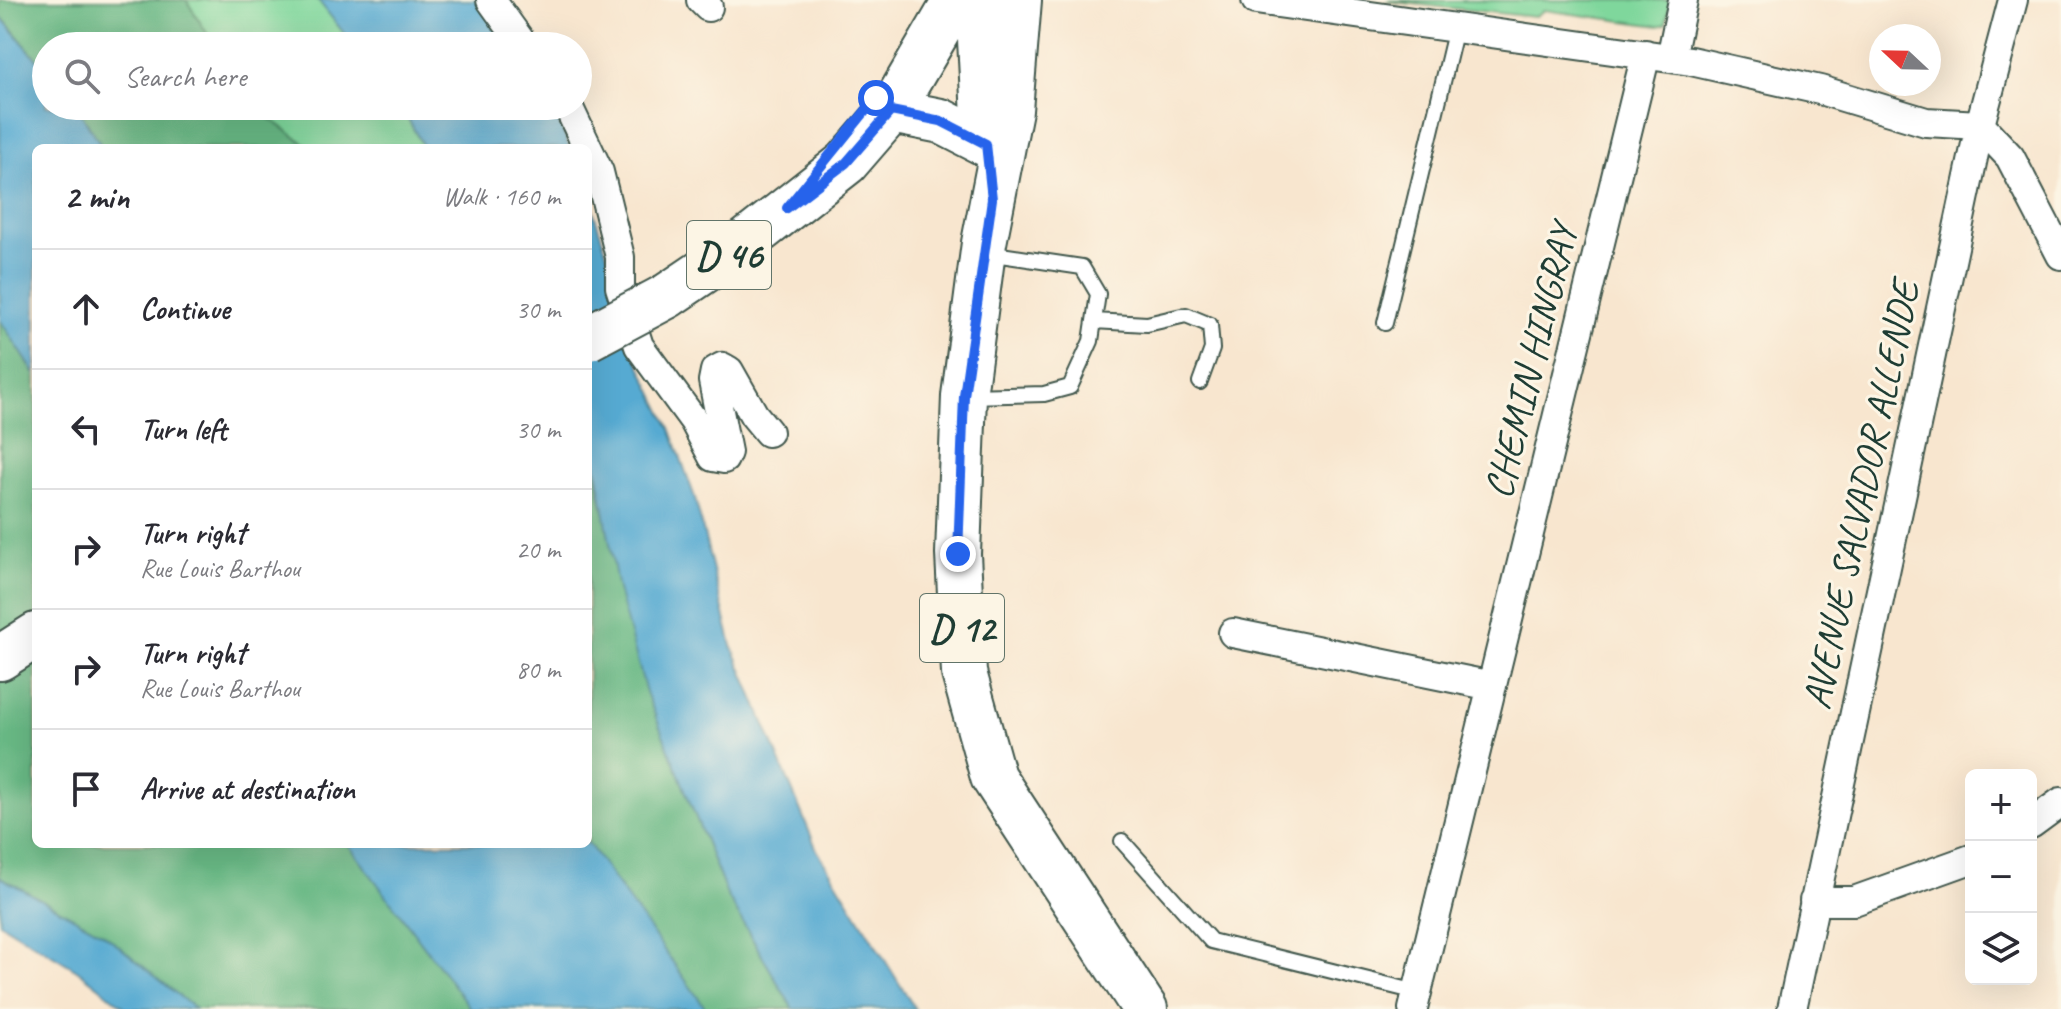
<!DOCTYPE html>
<html lang="en">
<head>
<meta charset="utf-8">
<style>
	body { margin:0; font-family:Caveat,sans-serif; background:#f2f2f3; color:#2b2b33 }
	.controls { position:absolute; right:24px; bottom:24px; display:grid; overflow:hidden; border-radius:12px; box-shadow:0 8px 32px #0002 }
	.controls button { width:72px; height:72px; display:grid; place-items:center; padding:0; border:0; border-bottom:2px solid #e1e1e2; background:#fff; color:#2b2b33; font:40px sans-serif }
	.compass { position:absolute; left:1869px; top:24px; width:72px; height:72px; border-radius:50%; background:#fff; box-shadow:0 8px 32px #0002; rotate:292deg }
	.stop { position:absolute; width:24px; height:24px; margin:-18px; border:6px solid #2563eb; border-radius:50%; background:#fff }
	.stop.end { background:#2563eb; border-color:#fff; box-shadow:0 2px 8px #0008 }
	.list { margin:0; padding:0; list-style:none }
	h2 { display:flex; justify-content:space-between; align-items:center; height:104px; margin:0; padding:0 32px; font-size:34px }
	h2 small { font-size:26px; font-weight:400; color:#7c7c81 }
	.list li { display:grid; grid-template-columns:52px 1fr auto; gap:24px; align-items:center; box-sizing:border-box; height:120px; padding:0 32px; border-top:2px solid #e1e1e2 }
	.list b { display:block; font-size:30px; white-space:nowrap }
	.list p { margin:0; font-size:26px; white-space:nowrap; color:#7c7c81 }
	.list em { font-size:26px; font-style:normal; color:#7c7c81 }
	.icon { flex:none; width:44px; height:44px; fill:none; stroke:currentColor; stroke-width:2; stroke-linecap:round; stroke-linejoin:round }
	.map { position:relative; flex:none; width:2061px; height:1009px; overflow:hidden }
	.search { position:absolute; background:#fff; box-shadow:0 8px 32px #0002; left:32px; top:32px; width:560px; height:88px; display:flex; align-items:center; gap:20px; box-sizing:border-box; padding:0 28px; border-radius:44px; color:#7c7c81; font-size:30px }
	.panel { position:absolute; background:#fff; box-shadow:0 8px 32px #0002; left:32px; top:144px; width:560px; height:704px; border-radius:12px }
	.map>svg:first-child { display:block }
	.green { fill:#7fd79c; stroke:#4f8a68; stroke-width:2 }
	.forest { fill:#67b884; stroke:#437a5c; stroke-width:2 }
	.water { fill:#57aad2; stroke:#3b7483; stroke-width:2 }
	.lines { fill:none; stroke-linecap:round; stroke-linejoin:round }
	.service-casing { stroke:#40564b; stroke-width:18 }
	.minor-casing { stroke:#40564b; stroke-width:32 }
	.primary-casing { stroke:#40564b; stroke-width:48 }
	.service { stroke:#fff; stroke-width:14 }
	.minor { stroke:#fff; stroke-width:28 }
	.primary { stroke:#fff; stroke-width:44 }
	.primary-bridge-casing { stroke:#40564b; stroke-width:48; stroke-linecap:butt }
	.primary-bridge { stroke:#fff; stroke-width:44 }
	.route { stroke:#2563eb; stroke-width:10 }
	.labels { text-anchor:middle; stroke-width:6; stroke-linejoin:round; paint-order:stroke }
	.shield { fill:#fcf5e5; stroke:#617469; stroke-width:2 }
	.shield-label { font-size:38px; font-weight:bold; fill:#1f3d34 }
	.street-label { font-size:40px; fill:#1f3d34; stroke:#fcf5e5 }
</style>
</head>
<body>
<div class="map">
<svg width="2061" height="1009" viewBox="0 0 2061 1009">
	<rect width="100%" height="100%" fill="#fcf5e5"/>
	<filter id="ink" filterUnits="userSpaceOnUse"><feTurbulence type="fractalNoise" baseFrequency=".0125" numOctaves="2"/><feDisplacementMap in="SourceGraphic" scale="16" xChannelSelector="R" yChannelSelector="G"/><feConvolveMatrix kernelMatrix="1 2 1 2 8 2 1 2 1" color-interpolation-filters="sRGB"/></filter>
	<filter id="wash" filterUnits="userSpaceOnUse"><feTurbulence type="fractalNoise" baseFrequency=".006" numOctaves="4" result="noise"/><feDisplacementMap in="SourceGraphic" scale="32" xChannelSelector="R" yChannelSelector="G"/><feGaussianBlur stdDeviation="1.8" result="paint"/><feColorMatrix in="noise" values="0 0 0 0 0 0 0 0 0 0 0 0 0 0 0 0 0 1.4 0 .05"/><feComposite in="paint" operator="in"/></filter>
	<g filter="url(#wash)">
		<rect width="100%" height="100%" fill="#f8e6cf"/>
		<path class="green" d="M186 0H318L354 46H215Z
			M1670 0 1666 24 1659 26 1544 10 1535 17 1386 1Z
			M252 106H401L424 148H311Z"/>
		<path class="forest" d="M0 0H186L215 46H46V70L0 15Z
			M76 106H252L311 148H103Z
			M0 320 36 375V844H348L471 1009H195L104 934 0 877Z
			M588 419 599 489 646 692 727 895 793 1009H706L588 843Z"/>
		<path class="water" d="M318 0H476L510 46H354Z
			M0 16 46 70V106H76L103 148H36V375L0 320Z
			M401 106H552L570 148H424Z
			M588 195 608 257 630 345 670 428 695 498 732 646 817 850 915 1009H793L727 895 646 692 618 590 588 419Z
			M588 843 706 1009H471L348 844Z
			M0 877 104 934 195 1009H127L77 970 0 923Z"/>
	</g>
	<g filter="url(#ink)">
		<g class="lines">
			<g class="service-casing">
				<path id="service" d="M1094 321 1147 324 1186 315 1210 325 1212 349 1200 382
					M1385 323 1456 28
					M969 396 1044 394 1070 387 1091 341 1098 294 1082 267 987 253
					M1122 841 1211 941 1417 992"/>
			</g>
			<g class="minor-casing">
				<path id="minor" d="M491 0 524 46
					M701 0 708 7
					M1256 0 1691 61 1820 90 1926 122 1980 125 2010 157 2061 255
					M1671 58 1683 0
					M568 106 599 172 620 257V287L639 346 694 421 713 457 724 459 727 452 713 381 715 371 722 367 729 371 754 415 768 432
					M1233 633 1492 686
					M2031 824 2061 802
					M1814 901H1854L1971 859
					M1413 1009 1646 54
					M1792 1009 1980 125 2013 0"/>
			</g>
			<g class="primary-casing">
				<path id="primary" d="M978 0 985 137
					M1019 0 1010 110 984 243 964 396 958 554 964 673 993 777 1145 1009
					M891 111 941 121 986 144
					M667 296 735 250 846 163 891 111 956 0
					M0 658 36 635"/>
			</g>
			<use href="#service" class="service"/>
			<use href="#minor" class="minor"/>
			<use href="#primary" class="primary"/>
			<g class="primary-bridge-casing">
				<path id="primary-bridge" d="M588 338 667 296"/>
			</g>
			<use href="#primary-bridge" class="primary-bridge"/>
		</g>
	</g>
	<g class="lines" filter="url(#ink)">
		<path class="route" d="M876 98 787 208 846 163 891 111 941 121 986 144 992 199 964 396 958 554"/>
	</g>
	<g class="labels">
		<g class="shield">
			<rect x="687" y="221" width="84" height="68" rx="6"/>
			<rect x="920" y="594" width="84" height="68" rx="6"/>
		</g>
		<g class="shield-label">
			<text x="729" y="268">D 46</text>
			<text x="962" y="641">D 12</text>
		</g>
		<g class="street-label">
			<text transform="translate(1530 361) rotate(-76)" y="14">CHEMIN HINGRAY</text>
			<text transform="translate(1860 495) rotate(-78)" y="14">AVENUE SALVADOR ALLENDE</text>
		</g>
	</g>
</svg>
<div class="controls">
<button>+</button>
<button>−</button>
<button><svg class="icon" aria-label="layers" viewBox="0 0 24 24"><path d="M12 4l9 5-9 5-9-5zM3 14l9 5 9-5"/></svg></button>
</div>
<svg class="compass" viewBox="-18 -18 36 36"><path d="M0-13l5 13h-10z" fill="#e53935"/><path d="M0 13l5-13h-10z" fill="#7c7c81"/></svg>
<div class="stop" style="left:876px;top:98px"></div>
<div class="stop end" style="left:958px;top:554px"></div>
<div class="search"><svg class="icon" aria-label="search" viewBox="0 0 24 24"><circle cx="10" cy="10" r="6"/><path d="M15 15l6 6"/></svg>Search here</div>
<section class="panel">
<h2>2 min<small>Walk · 160 m</small></h2>
<ul class="list">
<li><svg class="icon" aria-label="ahead" viewBox="0 0 24 24"><path d="M12 20V5M6 11l6-6 6 6"/></svg><div><b>Continue</b></div><em>30 m</em></li>
<li><svg class="icon" aria-label="left" viewBox="0 0 24 24"><path d="M17 20v-9H6M10 6l-5 5 5 5"/></svg><div><b>Turn left</b></div><em>30 m</em></li>
<li><svg class="icon" aria-label="right" viewBox="0 0 24 24"><path d="M7 20v-9h11M14 6l5 5-5 5"/></svg><div><b>Turn right</b><p>Rue Louis Barthou</p></div><em>20 m</em></li>
<li><svg class="icon" aria-label="right" viewBox="0 0 24 24"><path d="M7 20v-9h11M14 6l5 5-5 5"/></svg><div><b>Turn right</b><p>Rue Louis Barthou</p></div><em>80 m</em></li>
<li><svg class="icon" aria-label="arrive" viewBox="0 0 24 24"><path d="M6 21V4h12l-3 4 3 4H6"/></svg><div><b>Arrive at destination</b></div></li>
</ul>
</section>
</div>
</body>
</html>
